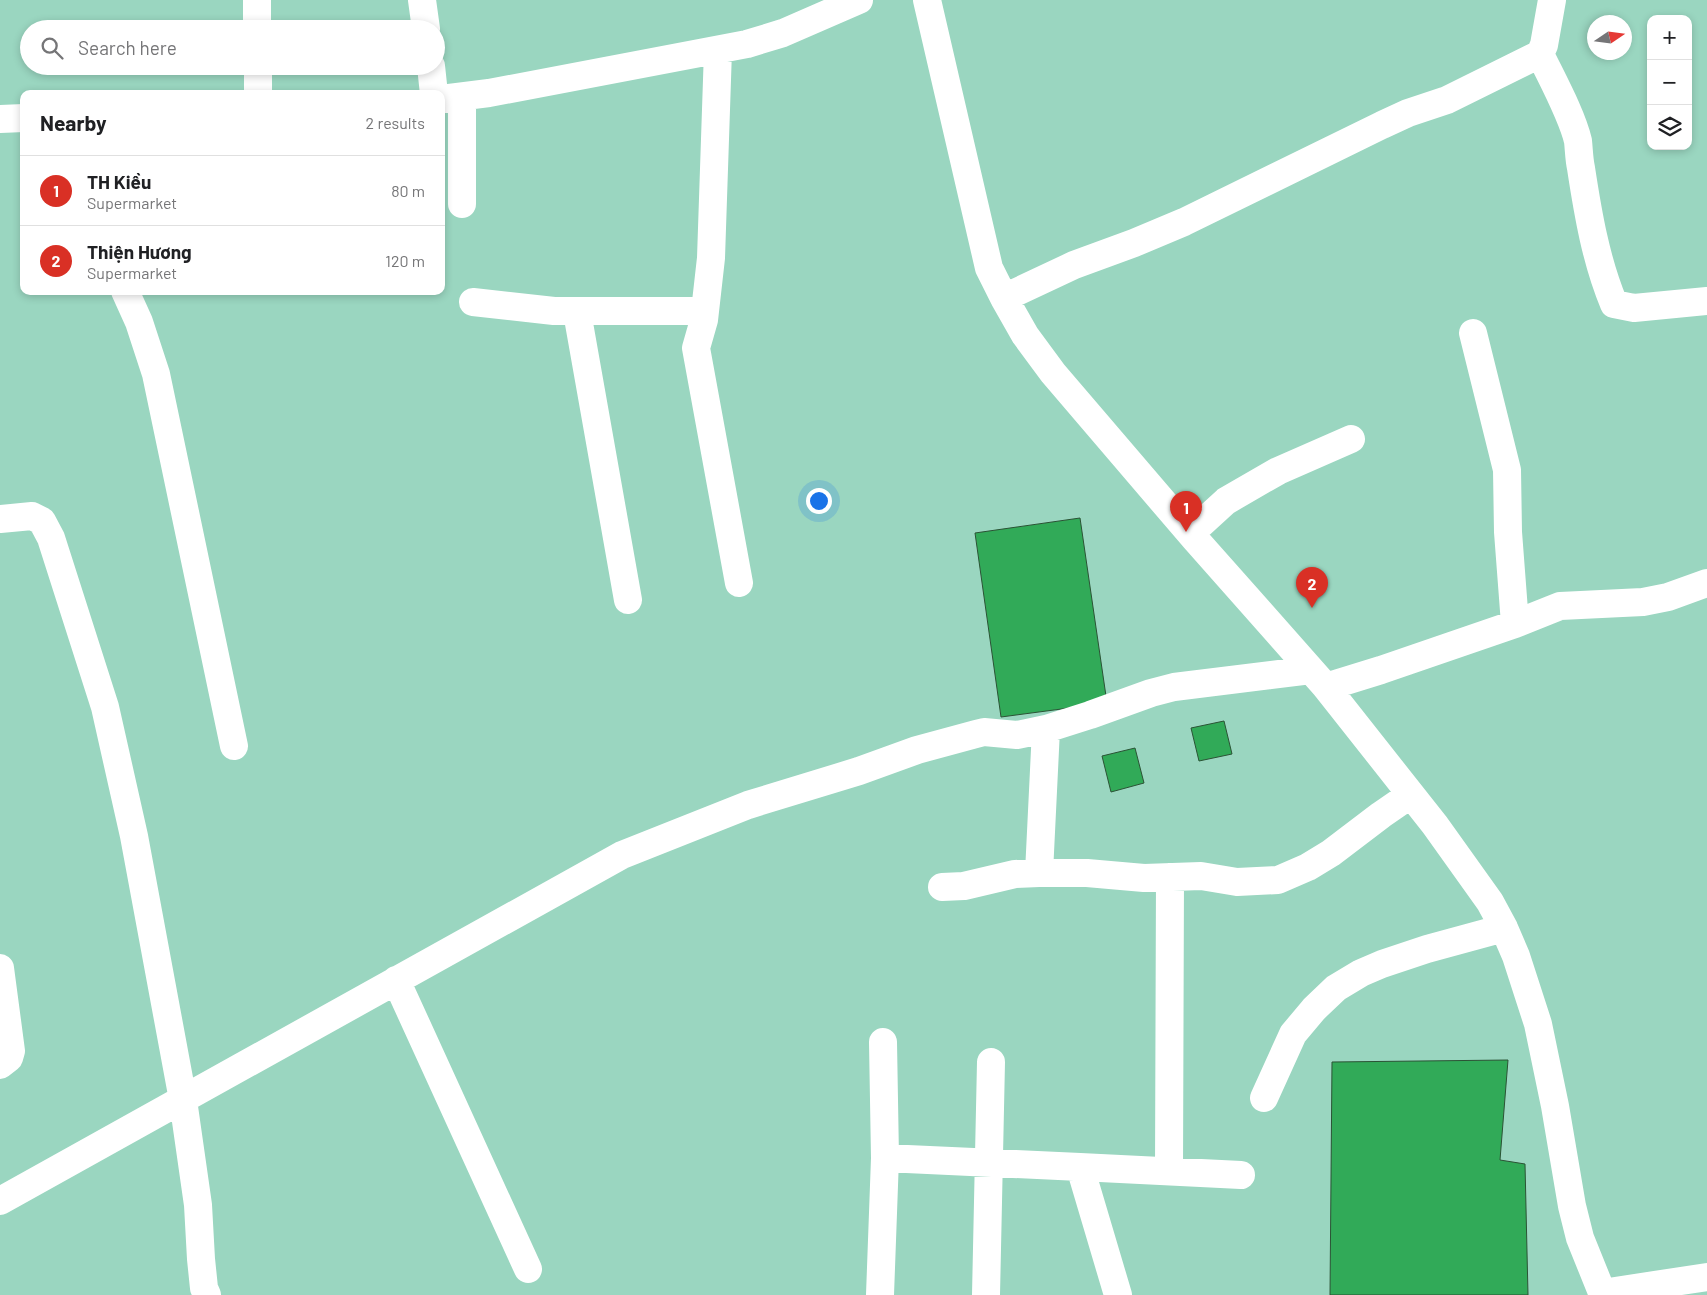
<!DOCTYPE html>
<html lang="en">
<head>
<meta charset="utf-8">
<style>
	body { margin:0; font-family:Barlow,sans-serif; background:#f2f2f2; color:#202124 }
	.controls { position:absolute; right:15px; top:15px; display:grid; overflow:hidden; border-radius:10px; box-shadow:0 2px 8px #0003 }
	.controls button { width:45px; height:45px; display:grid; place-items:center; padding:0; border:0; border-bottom:1px solid #e0e0e0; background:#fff; color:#202124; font:25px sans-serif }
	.compass { position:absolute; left:1587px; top:15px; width:45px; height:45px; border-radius:50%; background:#fff; box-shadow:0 2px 8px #0003; rotate:77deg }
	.you { position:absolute; left:818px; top:500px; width:18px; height:18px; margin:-12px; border:4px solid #fff; border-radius:50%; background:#1a73e8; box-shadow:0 0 0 8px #1a73e833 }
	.badge { display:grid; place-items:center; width:32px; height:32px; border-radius:50%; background:#d93025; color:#fff; font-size:16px; font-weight:700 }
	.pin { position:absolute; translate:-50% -41px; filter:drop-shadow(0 1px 2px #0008) }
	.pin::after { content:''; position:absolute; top:26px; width:18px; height:15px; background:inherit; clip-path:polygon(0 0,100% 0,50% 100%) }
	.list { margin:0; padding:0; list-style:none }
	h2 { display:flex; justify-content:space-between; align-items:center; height:65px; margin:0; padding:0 20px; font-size:21px }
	h2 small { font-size:16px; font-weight:400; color:#757577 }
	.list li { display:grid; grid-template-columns:32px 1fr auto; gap:15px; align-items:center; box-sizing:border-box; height:70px; padding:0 20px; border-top:1px solid #e0e0e0 }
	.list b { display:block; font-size:19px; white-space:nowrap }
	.list p { margin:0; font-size:16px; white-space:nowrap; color:#757577 }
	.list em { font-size:16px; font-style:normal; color:#757577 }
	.icon { flex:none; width:28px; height:28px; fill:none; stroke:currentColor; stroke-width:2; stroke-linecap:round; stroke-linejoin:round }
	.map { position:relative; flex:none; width:1707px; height:1295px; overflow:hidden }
	.search { position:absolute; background:#fff; box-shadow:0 2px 8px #0003; left:20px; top:20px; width:425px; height:55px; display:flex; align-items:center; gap:12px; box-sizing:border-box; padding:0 18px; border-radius:28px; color:#757577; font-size:19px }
	.panel { position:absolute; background:#fff; box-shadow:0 2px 8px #0003; left:20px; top:90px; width:425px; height:205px; border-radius:10px }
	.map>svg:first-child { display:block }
	.building { fill:#31aa58; stroke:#2b5335 }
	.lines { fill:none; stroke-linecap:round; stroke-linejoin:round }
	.minor { stroke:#fff; stroke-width:28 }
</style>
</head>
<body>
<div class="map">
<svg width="1707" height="1295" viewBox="0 0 1707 1295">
	<rect width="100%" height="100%" fill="#9ad6c0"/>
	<path class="building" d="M1080 518 1107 703 1001 717 975 533Z
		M1224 721 1232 754 1199 761 1191 728Z
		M1135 748 1144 783 1111 792 1102 756Z
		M1508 1060 1500 1160 1525 1164 1528 1295H1330L1332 1062Z"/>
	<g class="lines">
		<path class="minor" d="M257 0V29
			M422 0 426 29
			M927 0 989 268 1004 298 1025 335 1053 373 1195 539 1326 687 1435 825 1490 902 1504 928 1516 956 1538 1024 1555 1106 1572 1206 1580 1238 1603 1295
			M718 50 711 258 704 320 696 348 739 583
			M1540 54C1552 79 1572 115 1578 141 1579 150 1579 159 1581 168 1588 214 1596 261 1614 304L1634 308 1707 301
			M258 66V94
			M431 66 434 94
			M441 99 489 93 747 44 783 33 859 0
			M0 119 24 118
			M462 204V97
			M125 291 139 322 156 374 234 746
			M1004 298 1074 265 1134 243 1184 222 1382 125 1408 113 1447 100 1540 54 1544 45 1552 0
			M473 302 554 311H705
			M577 312 628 600
			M1473 333 1507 470 1508 532 1515 624
			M0 519 32 516 42 521 51 538 105 707 134 836 183 1100 198 1205 201 1259 204 1288 207 1295
			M1191 533 1226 501 1278 471 1351 439
			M1326 687 1381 670 1515 624 1560 606 1643 602 1668 597 1707 583
			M1046 729 1039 873H1087L1144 878 1201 876 1237 882 1278 880 1308 867 1331 853 1381 815 1410 795
			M942 887 964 886 1015 874 1039 873
			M0 968 11 1051 9 1058 0 1065
			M396 980 528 1269
			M883 1042 885 1158 1080 1167 1118 1295
			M1264 1098 1293 1034 1314 1009 1336 988 1361 973 1382 964 1427 949 1504 928
			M1080 1167 1241 1175
			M1169 1171 1170 877
			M0 1201 622 855 748 805 859 771 917 750 976 734 984 732 1017 735 1046 729 1090 715 1151 693 1174 687 1311 670
			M1602 1293 1707 1277
			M880 1295 885 1158
			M986 1295 991 1062"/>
	</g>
</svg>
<div class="controls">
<button>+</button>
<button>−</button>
<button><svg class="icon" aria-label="layers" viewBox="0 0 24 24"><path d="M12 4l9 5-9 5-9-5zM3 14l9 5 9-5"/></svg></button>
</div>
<svg class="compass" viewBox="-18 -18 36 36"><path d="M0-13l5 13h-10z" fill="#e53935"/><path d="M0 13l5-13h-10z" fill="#757577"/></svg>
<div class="you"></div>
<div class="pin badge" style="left:1186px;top:532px">1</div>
<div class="pin badge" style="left:1312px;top:608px">2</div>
<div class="search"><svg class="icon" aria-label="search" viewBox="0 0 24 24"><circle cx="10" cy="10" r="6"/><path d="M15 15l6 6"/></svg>Search here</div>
<section class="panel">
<h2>Nearby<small>2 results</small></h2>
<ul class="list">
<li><span class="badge">1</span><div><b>TH Kiều</b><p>Supermarket</p></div><em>80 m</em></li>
<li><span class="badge">2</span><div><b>Thiện Hương</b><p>Supermarket</p></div><em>120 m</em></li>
</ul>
</section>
</div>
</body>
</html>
